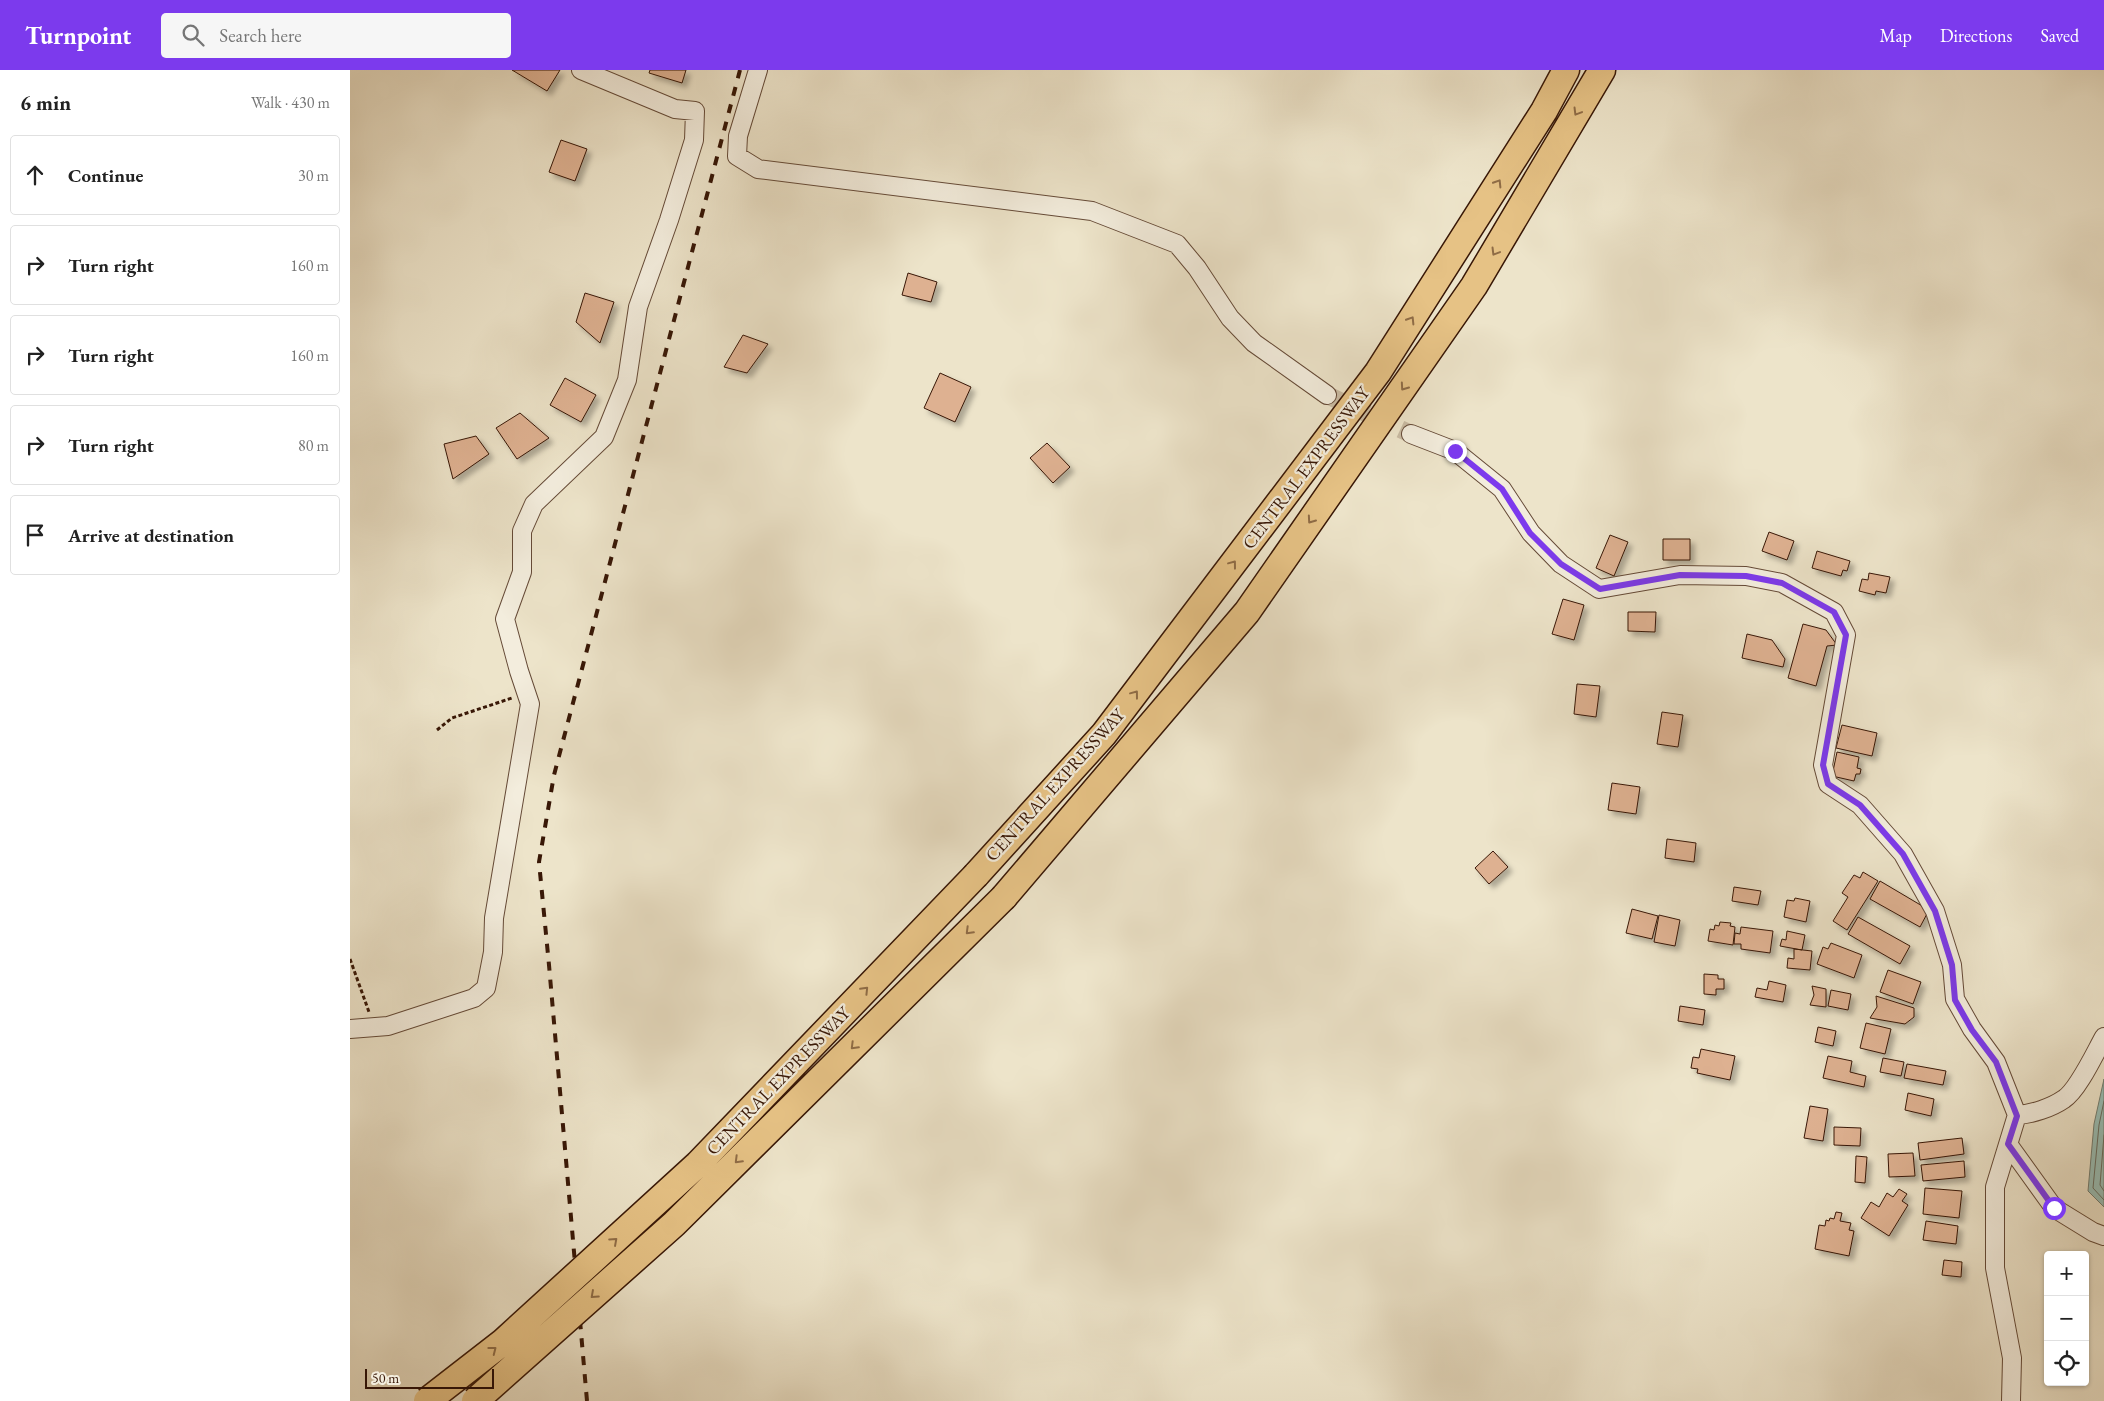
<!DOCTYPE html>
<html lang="en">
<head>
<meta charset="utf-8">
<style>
	body { margin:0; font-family:"EB Garamond",serif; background:#f6f6f6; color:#222 }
	.controls { position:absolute; right:15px; bottom:15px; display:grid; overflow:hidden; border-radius:5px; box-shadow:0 1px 4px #0004 }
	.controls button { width:45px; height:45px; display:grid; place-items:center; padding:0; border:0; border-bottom:1px solid #e0e0e0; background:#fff; color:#222; font:25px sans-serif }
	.scale { position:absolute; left:15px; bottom:12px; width:129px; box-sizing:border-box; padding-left:5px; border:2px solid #381706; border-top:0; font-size:14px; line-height:18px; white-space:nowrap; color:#381706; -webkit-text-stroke:4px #f3eddd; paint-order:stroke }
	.stop { position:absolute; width:15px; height:15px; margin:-11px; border:4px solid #7c3aed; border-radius:50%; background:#fff }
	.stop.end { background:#7c3aed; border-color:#fff; box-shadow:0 1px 5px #0008 }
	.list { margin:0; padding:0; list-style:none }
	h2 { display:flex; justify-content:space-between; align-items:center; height:65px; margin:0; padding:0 20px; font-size:21px }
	h2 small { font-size:16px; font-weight:400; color:#767676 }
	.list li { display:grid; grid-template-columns:32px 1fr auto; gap:15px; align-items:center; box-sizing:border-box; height:80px; margin:0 10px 10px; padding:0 10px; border:1px solid #e0e0e0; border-radius:5px }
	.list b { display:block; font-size:19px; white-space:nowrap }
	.list em { font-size:16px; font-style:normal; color:#767676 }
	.icon { flex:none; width:28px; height:28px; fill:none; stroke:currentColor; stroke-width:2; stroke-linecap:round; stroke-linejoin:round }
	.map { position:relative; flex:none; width:1754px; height:1331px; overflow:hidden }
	header { display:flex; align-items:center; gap:30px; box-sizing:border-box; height:70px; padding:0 25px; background:#7c3aed; color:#fff }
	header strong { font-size:24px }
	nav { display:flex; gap:28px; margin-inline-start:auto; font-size:18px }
	.search { width:350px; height:45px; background:#f6f6f6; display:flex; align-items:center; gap:12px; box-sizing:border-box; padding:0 18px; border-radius:5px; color:#767676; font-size:19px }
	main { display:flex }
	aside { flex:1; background:#fff }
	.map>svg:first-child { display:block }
	.water { fill:#99bfb7; stroke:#727c70 }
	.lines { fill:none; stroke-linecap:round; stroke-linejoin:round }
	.shore { stroke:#686b5e; stroke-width:1 }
	.building { fill:#deb191; stroke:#381706; filter:url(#shadow) }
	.minor-tunnel { stroke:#c9bba3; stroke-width:18; stroke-dasharray:18 9; stroke-linecap:butt }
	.minor-casing { stroke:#654a37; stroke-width:20 }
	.highway-casing { stroke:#381706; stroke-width:29 }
	.path { stroke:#381706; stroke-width:3; stroke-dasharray:4 2.5; stroke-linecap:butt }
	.minor { stroke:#f3eddd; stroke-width:18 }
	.highway { stroke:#e6c285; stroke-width:26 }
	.rail { stroke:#381706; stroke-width:4; stroke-dasharray:9 9; stroke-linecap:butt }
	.highway-bridge-casing { stroke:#381706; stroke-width:29; stroke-linecap:butt }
	.highway-bridge { stroke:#e6c285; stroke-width:26 }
	.oneway { stroke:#8f6c46 }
	.route { stroke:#7c3aed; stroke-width:6 }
	.labels { text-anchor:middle; stroke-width:4.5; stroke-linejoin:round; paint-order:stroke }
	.street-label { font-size:18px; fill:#381706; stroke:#f3eddd }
</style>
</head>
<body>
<header>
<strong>Turnpoint</strong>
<div class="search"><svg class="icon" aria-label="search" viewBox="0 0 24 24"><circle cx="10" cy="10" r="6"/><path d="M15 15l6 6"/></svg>Search here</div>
<nav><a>Map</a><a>Directions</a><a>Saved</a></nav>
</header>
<main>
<aside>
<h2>6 min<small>Walk · 430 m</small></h2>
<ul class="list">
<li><svg class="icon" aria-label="ahead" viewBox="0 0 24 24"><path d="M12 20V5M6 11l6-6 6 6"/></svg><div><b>Continue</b></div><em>30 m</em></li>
<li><svg class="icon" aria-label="right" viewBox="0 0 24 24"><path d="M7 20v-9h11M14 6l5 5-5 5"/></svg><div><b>Turn right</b></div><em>160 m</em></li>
<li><svg class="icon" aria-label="right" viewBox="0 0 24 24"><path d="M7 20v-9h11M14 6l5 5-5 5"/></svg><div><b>Turn right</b></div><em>160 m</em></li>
<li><svg class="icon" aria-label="right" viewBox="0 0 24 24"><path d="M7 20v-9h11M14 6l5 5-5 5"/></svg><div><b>Turn right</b></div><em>80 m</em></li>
<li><svg class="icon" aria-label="arrive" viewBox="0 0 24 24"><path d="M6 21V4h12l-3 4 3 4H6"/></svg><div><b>Arrive at destination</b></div></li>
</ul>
</aside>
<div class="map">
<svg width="1754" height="1331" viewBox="0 0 1754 1331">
	<defs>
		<filter id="shadow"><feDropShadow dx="4.5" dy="4.5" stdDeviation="2.5" flood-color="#0004"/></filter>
	</defs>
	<rect width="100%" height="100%" fill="#ede4ca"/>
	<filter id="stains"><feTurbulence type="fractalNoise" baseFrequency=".004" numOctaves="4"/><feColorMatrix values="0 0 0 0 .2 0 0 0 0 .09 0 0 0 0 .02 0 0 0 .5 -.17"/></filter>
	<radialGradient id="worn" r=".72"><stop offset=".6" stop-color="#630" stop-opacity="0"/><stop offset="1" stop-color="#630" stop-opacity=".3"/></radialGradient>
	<path class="water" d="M1754 1009V1137L1738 1121 1744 1054Z"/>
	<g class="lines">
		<path class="shore" d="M1754 1031 1749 1055 1743 1118 1754 1130
			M1754 1065 1750 1115 1754 1121"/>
	</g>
	<path class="building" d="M162 0H210L197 21Z
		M300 0H336L332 13 299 3Z
		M211 70 237 79 225 111 199 102Z
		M558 203 587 212 581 232 552 225Z
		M235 223 264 232 250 273 226 252Z
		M393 265 418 274 397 303 374 297Z
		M590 303 621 317 605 352 574 338Z
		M215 308 246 325 231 352 200 335Z
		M170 343 199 368 167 389 146 358Z
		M126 366 139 384 103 409 94 374Z
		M697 373 720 397 703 413 680 388Z
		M1419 462 1444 471 1437 490 1412 481Z
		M1260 465 1278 472 1264 506 1246 498Z
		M1313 469H1340V490H1313Z
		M1467 481 1500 491 1497 501 1493 500 1491 506 1462 498Z
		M1519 503 1540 507 1536 523 1526 521 1525 525 1509 521 1512 509 1518 510Z
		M1213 529 1234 535 1224 570 1202 564Z
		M1278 542H1306L1305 562 1278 561Z
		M1453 554 1476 560 1487 575 1477 576 1466 616 1438 608Z
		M1397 564 1422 570 1435 589 1433 597 1392 588Z
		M1227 614 1250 616 1246 647 1224 644Z
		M1312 642 1333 645 1328 677 1307 674Z
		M1492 655 1527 663 1522 686 1486 678Z
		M1487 682 1509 687 1507 698 1511 699 1510 704H1506L1504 711 1482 706Z
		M1262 713 1290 717 1286 744 1258 740Z
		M1317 769 1346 773 1344 792 1315 788Z
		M1143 781 1158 797 1139 814 1125 798Z
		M1513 802 1528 811 1497 860 1483 851 1498 827 1492 823 1504 805 1510 808Z
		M1530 811 1579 840 1570 857 1520 829Z
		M1384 817 1411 821 1408 835 1382 831Z
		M1445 828 1460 831 1456 852 1434 847 1437 830 1444 831Z
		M1282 839 1308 846 1302 869 1276 863Z
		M1309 845 1330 850 1325 876 1304 872Z
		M1508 847 1560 876 1550 894 1498 864Z
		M1370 852 1381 853 1380 856 1385 857 1383 875 1358 871 1360 859 1364 860 1365 855 1369 856Z
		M1391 857 1423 861 1420 883 1391 879V874H1384L1385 863 1390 864Z
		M1437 861 1455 865 1452 880 1430 876 1432 869 1436 870Z
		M1481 873 1512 885 1504 908 1467 894 1473 877 1478 879Z
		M1444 879 1462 881 1460 900 1437 898 1438 888 1444 889Z
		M1538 900 1571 912 1563 934 1530 922Z
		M1354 904 1368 905V909H1374V919H1366V925L1354 924Z
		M1419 911 1436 915 1433 932 1405 927 1407 918 1417 920Z
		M1462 916 1476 919V937L1460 935 1464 925Z
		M1481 920 1501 924 1498 940 1478 936Z
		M1526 926 1564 938V947L1555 954 1520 948 1527 937Z
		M1330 936 1355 940 1353 955 1328 951Z
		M1516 953 1541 959 1535 984 1510 978Z
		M1468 957 1486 961 1483 976 1465 972Z
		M1351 979 1385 986 1380 1010 1347 1003 1348 999 1341 998 1343 987 1349 988Z
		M1478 986 1502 991 1500 1002 1516 1006 1514 1017 1473 1008Z
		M1533 988 1554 992 1551 1006 1530 1002Z
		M1557 994 1596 1001 1593 1015 1554 1008Z
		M1558 1023 1584 1029 1581 1046 1555 1040Z
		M1460 1036 1478 1039 1473 1071 1454 1068Z
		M1484 1057 1511 1058 1510 1076 1484 1075Z
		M1612 1068 1614 1084 1570 1090 1568 1073Z
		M1563 1083 1565 1106 1539 1107 1538 1084Z
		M1506 1086 1517 1087 1515 1113 1505 1112Z
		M1614 1091 1615 1107 1573 1111 1571 1095Z
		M1575 1118 1612 1121 1609 1148 1573 1144Z
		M1549 1119 1557 1124 1552 1131 1558 1135 1539 1166 1511 1148 1521 1132 1529 1137 1537 1123 1543 1127Z
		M1486 1142 1492 1143 1490 1151 1501 1153 1499 1160 1504 1161 1499 1186 1465 1179 1469 1155 1475 1156 1476 1150 1479 1151 1480 1148 1484 1149Z
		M1576 1151 1608 1156 1606 1174 1573 1170Z
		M1594 1190 1612 1192 1611 1207 1592 1205Z"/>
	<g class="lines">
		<path class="minor-tunnel" d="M977 325 1061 364"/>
		<g class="minor-casing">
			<path id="minor" d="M408 0 388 66 387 86 408 99 742 141 827 174 847 198 880 248 904 273 977 325
				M1061 364 1105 381 1152 419 1181 463 1211 494 1249 519 1330 505 1396 506 1432 513 1484 542 1496 565 1473 695 1478 714 1510 735 1553 784 1585 841 1602 895 1605 929 1622 959 1646 992 1667 1045
				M0 959 38 956 124 928 136 918 143 882 144 848 180 634 169 601 155 549 172 502V461L184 434 254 367 277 310 288 237 319 150 344 70 345 41 325 39 231 0
				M1658 1074 1704 1138 1743 1162 1754 1166
				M1661 1331 1662 1288 1645 1198V1117L1667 1045C1682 1044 1701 1038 1714 1029 1728 1020 1745 983 1754 967"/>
		</g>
		<g class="highway-casing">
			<path id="highway" d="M626 805 754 664 1028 302 1194 41 1216 0
				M654 827 897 542 1124 216 1252 0"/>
		</g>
		<path class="path" d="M87 660 102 648 162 628
			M0 889 19 942"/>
		<use href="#minor" class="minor"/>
		<use href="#highway" class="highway"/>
		<path class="rail" d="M237 1331 199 895 189 792 204 705 390 0"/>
		<g class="highway-bridge-casing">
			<path id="highway-bridge" d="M77 1331 153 1272 348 1094 626 805
				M125 1331 324 1154 654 827"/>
		</g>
		<use href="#highway-bridge" class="highway-bridge"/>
	</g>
	<defs><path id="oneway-chevron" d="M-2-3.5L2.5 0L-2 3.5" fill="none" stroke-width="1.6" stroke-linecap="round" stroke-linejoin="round" transform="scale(1.25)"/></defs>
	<g class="oneway">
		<use href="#oneway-chevron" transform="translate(1227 42) rotate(121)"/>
		<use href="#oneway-chevron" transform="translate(1148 113) rotate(-58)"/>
		<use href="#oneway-chevron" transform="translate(1145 182) rotate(121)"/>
		<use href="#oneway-chevron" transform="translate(1061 250) rotate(-58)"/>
		<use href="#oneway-chevron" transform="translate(1054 317) rotate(125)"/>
		<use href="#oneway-chevron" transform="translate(961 450) rotate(125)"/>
		<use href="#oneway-chevron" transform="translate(883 494) rotate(-53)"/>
		<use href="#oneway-chevron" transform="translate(785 624) rotate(-53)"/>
		<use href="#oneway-chevron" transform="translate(619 861) rotate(135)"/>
		<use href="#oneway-chevron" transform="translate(515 920) rotate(-46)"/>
		<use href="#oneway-chevron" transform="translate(504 976) rotate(135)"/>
		<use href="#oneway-chevron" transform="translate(388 1090) rotate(135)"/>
		<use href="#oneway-chevron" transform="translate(264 1171) rotate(-42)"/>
		<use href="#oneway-chevron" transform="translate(244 1225) rotate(138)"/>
		<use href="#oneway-chevron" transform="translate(143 1280) rotate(-38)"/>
	</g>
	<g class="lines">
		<path class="route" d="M1105 381 1152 419 1180 463 1211 494 1250 519 1330 505 1396 506 1432 513 1484 542 1496 565 1473 695 1478 714 1510 735 1553 784 1585 841 1602 895 1605 930 1622 960 1646 992 1667 1046 1658 1074 1704 1138"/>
	</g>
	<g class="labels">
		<g class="street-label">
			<text transform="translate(956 398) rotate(-53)" y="6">CENTRAL EXPRESSWAY</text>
			<text transform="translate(705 715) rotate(-48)" y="6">CENTRAL EXPRESSWAY</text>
			<text transform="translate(428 1011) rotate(-46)" y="6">CENTRAL EXPRESSWAY</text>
		</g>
	</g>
	<rect width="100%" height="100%" filter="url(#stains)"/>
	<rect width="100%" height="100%" fill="url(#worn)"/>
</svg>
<div class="controls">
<button>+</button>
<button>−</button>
<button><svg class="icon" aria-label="locate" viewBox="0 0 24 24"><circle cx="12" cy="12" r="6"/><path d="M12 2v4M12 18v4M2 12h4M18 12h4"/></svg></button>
</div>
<div class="scale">50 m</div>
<div class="stop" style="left:1704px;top:1138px"></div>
<div class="stop end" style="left:1105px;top:381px"></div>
</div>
</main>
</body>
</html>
